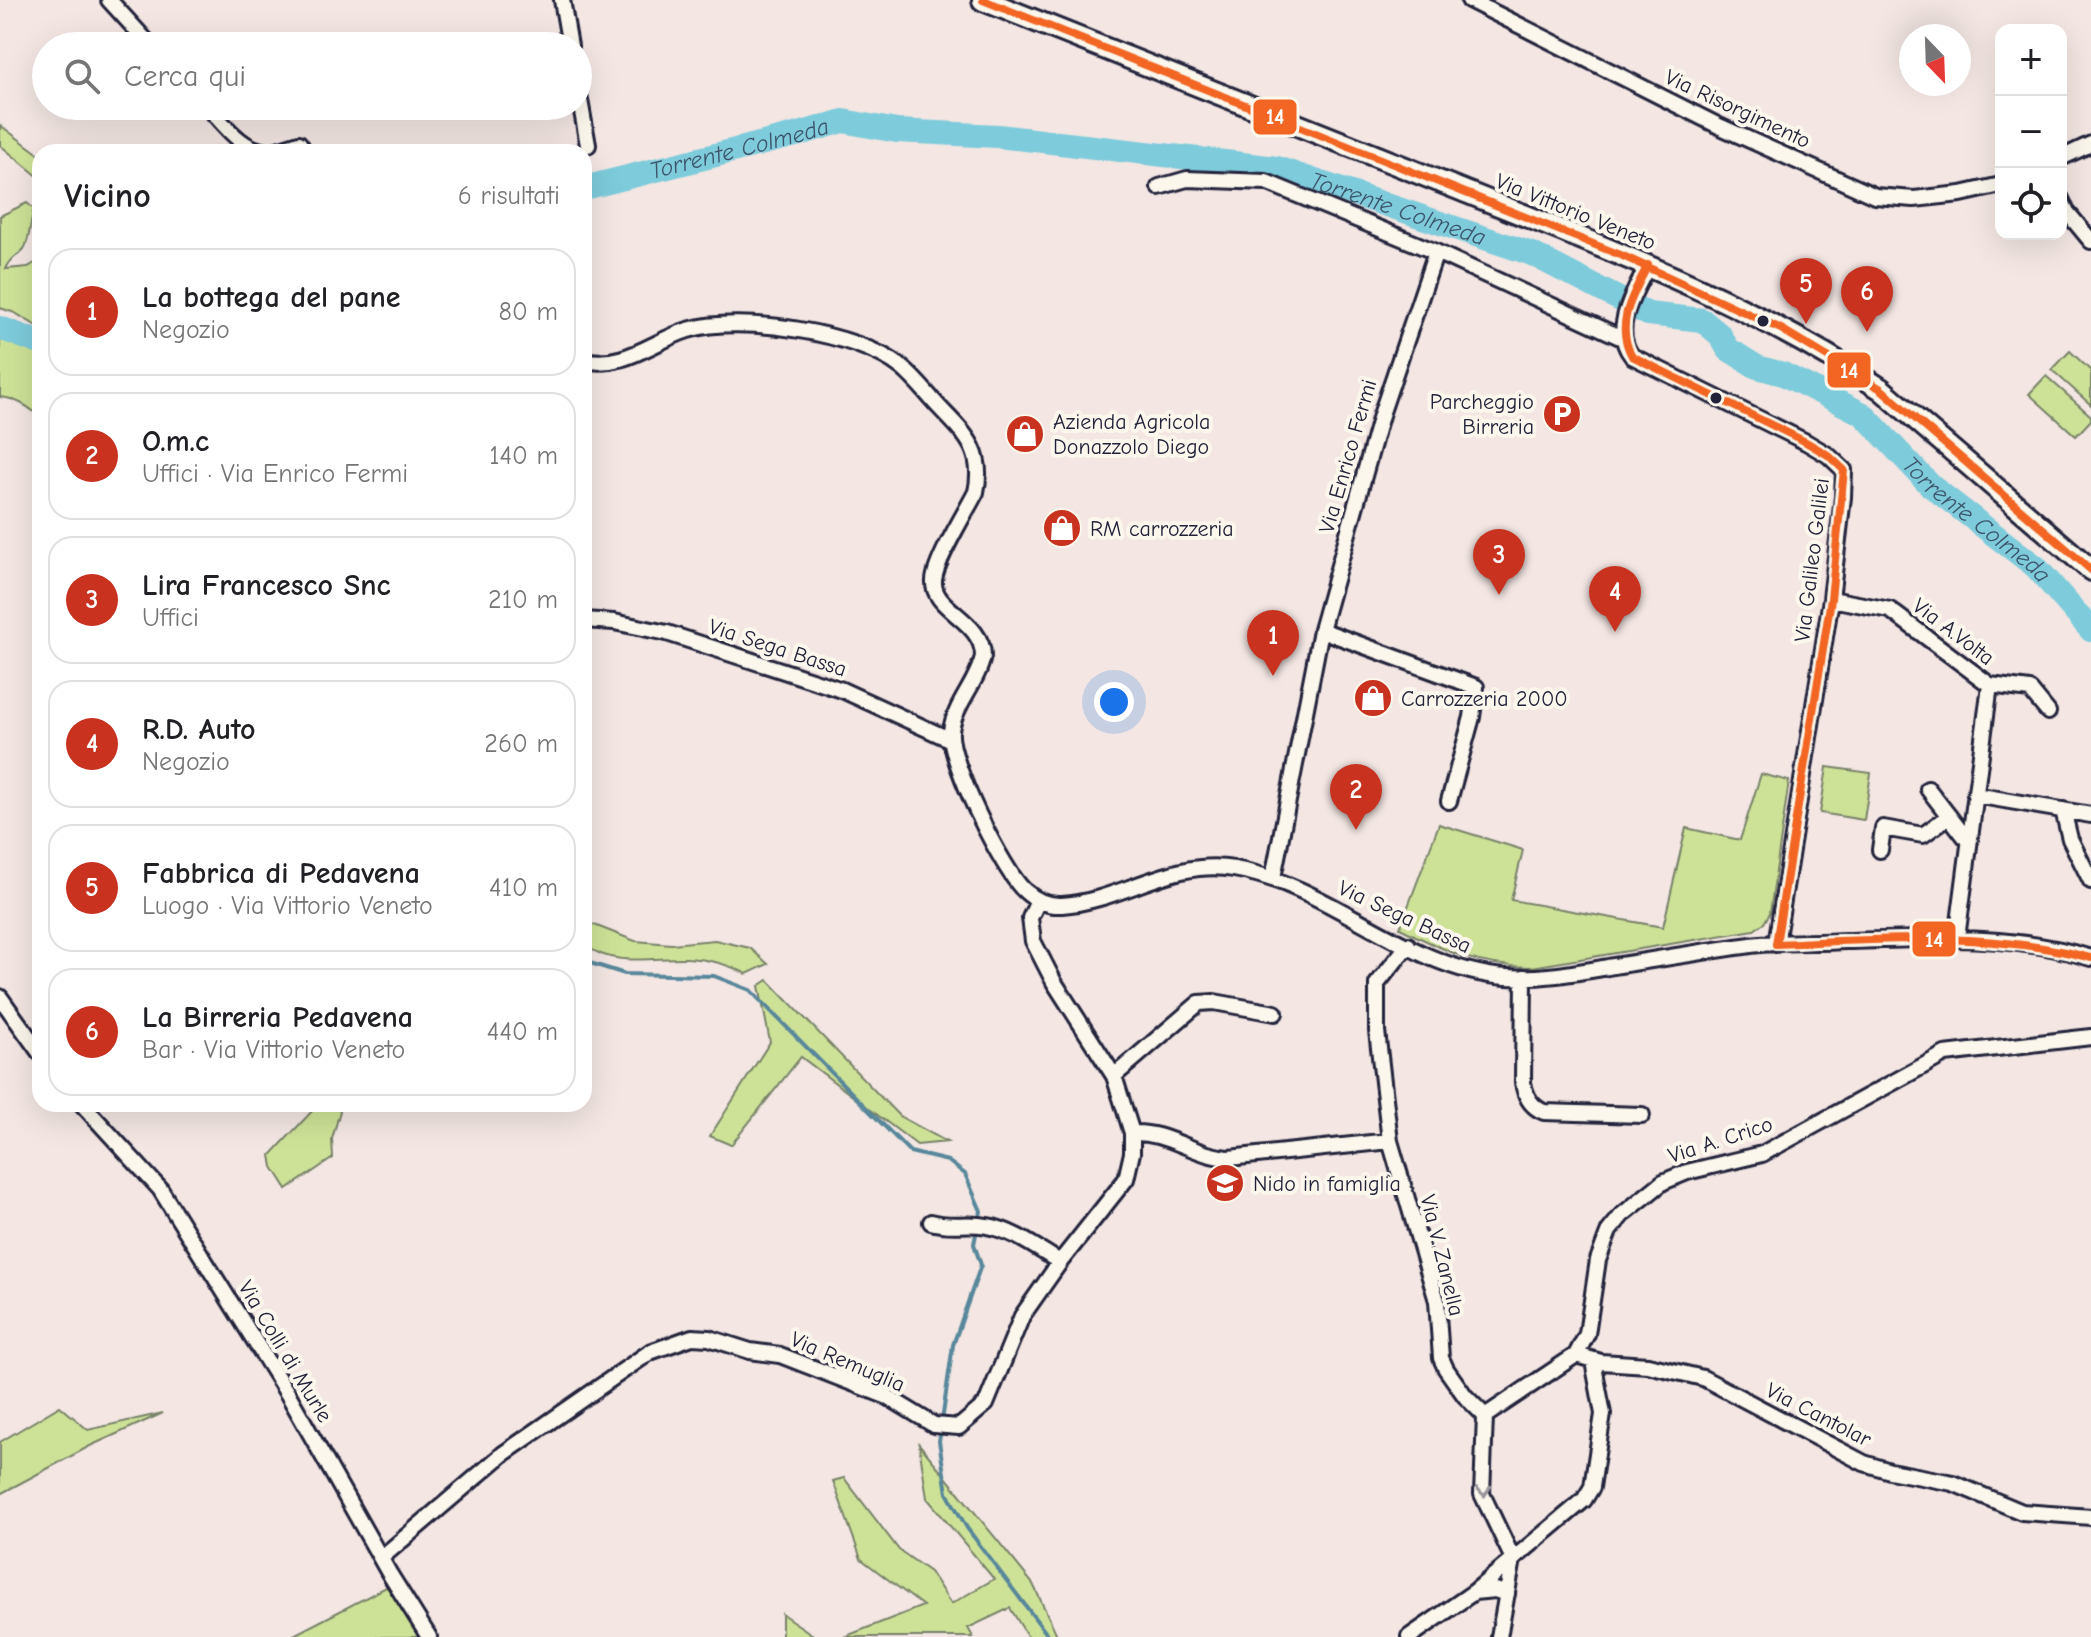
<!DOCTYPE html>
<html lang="it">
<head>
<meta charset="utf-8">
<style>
	body { margin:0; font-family:"Comic Neue",sans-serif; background:#f2f2f2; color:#202124 }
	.controls { position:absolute; right:24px; top:24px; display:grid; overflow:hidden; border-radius:16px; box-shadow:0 8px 32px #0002 }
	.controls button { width:72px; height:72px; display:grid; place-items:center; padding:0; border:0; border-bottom:2px solid #e0e0e0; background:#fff; color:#202124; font:40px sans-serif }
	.compass { position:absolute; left:1899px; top:24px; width:72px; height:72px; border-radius:50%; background:#fff; box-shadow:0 8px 32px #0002; rotate:157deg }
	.you { position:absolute; left:1114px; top:702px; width:28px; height:28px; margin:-20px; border:6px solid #fff; border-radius:50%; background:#1a73e8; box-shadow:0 0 0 12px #1a73e833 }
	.badge { display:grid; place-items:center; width:52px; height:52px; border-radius:50%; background:#c8321e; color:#fff; font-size:26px; font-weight:700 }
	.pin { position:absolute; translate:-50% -66px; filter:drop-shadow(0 2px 4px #0008) }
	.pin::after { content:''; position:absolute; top:42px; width:28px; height:24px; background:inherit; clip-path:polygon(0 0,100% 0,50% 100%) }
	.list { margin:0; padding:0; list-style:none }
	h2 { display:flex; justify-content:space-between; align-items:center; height:104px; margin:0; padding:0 32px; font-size:34px }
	h2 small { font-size:26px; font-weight:400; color:#757577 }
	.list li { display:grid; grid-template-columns:52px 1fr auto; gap:24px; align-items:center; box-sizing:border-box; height:128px; margin:0 16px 16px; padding:0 16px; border:2px solid #e0e0e0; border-radius:24px }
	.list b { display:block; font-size:30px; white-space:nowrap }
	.list p { margin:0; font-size:26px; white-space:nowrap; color:#757577 }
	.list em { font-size:26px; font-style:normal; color:#757577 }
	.icon { flex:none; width:44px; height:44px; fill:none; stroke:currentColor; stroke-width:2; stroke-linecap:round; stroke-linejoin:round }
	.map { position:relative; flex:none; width:2091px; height:1637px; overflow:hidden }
	.search { position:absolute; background:#fff; box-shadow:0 8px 32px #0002; left:32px; top:32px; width:560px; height:88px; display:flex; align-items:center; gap:20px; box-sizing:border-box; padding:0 28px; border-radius:44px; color:#757577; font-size:30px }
	.panel { position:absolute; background:#fff; box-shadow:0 8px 32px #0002; left:32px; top:144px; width:560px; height:968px; border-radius:24px }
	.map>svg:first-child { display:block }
	.green { fill:#cee297; stroke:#788269; stroke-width:2 }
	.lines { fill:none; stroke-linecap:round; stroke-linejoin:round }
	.stream { stroke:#59879b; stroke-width:4 }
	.river { stroke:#7dcbdb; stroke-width:24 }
	.minor-casing { stroke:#22223b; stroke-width:20 }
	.secondary-casing { stroke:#22223b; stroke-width:26 }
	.minor { stroke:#fbf7ec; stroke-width:14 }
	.secondary { stroke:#fbf7ec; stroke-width:20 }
	.bus-1-casing { stroke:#fbf7ec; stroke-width:14 }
	.bus-1 { stroke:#f26522; stroke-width:8 }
	.oneway { stroke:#99979c }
	.bus-dot { fill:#22223b; stroke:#fbf7ec; stroke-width:3 }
	.labels { text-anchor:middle; stroke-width:8; stroke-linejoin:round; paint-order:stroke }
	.street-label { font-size:22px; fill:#22223b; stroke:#fbf7ec }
	.poi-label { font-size:22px; fill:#22223b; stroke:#fbf7ec; text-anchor:start }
	.water-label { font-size:24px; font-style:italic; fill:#3d556b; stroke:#fbf7ec }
	.line-badge { stroke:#fbf7ec; stroke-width:3 }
	.badge-label { font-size:22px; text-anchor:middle; font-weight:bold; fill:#fff }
</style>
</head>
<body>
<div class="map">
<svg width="2091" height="1637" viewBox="0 0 2091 1637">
	<rect width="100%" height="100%" fill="#f3e6e3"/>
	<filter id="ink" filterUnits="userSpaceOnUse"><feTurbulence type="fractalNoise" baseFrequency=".0125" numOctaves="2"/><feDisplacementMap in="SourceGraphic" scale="16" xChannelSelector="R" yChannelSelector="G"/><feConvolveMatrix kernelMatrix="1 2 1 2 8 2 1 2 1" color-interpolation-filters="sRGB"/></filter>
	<g filter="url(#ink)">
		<path class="green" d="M0 125 40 155V178L0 145Z
			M27 203 34 209C30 220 30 241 24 249 16 258 12 256 6 269L28 267 40 260V328L15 313 0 308V216Z
			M0 340 40 346V418C31 407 14 398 0 397Z
			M2070 351 2091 371V405L2052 370Z
			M2046 376 2091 416V420L2076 436 2029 394Z
			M1827 767 1871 773 1864 820 1820 813Z
			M1761 774 1789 781 1770 913 1764 923 1754 930 1532 967C1474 966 1450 953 1400 928L1439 824 1523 850 1511 900 1663 927 1686 828 1740 840Z
			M584 921 635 941 671 944 715 940 750 948 768 964 747 974C728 964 709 959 687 958 654 957 612 968 584 944Z
			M768 980 899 1116 947 1142 917 1145 801 1057 731 1145 710 1136 770 1042 759 986Z
			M314 1104H337L340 1111 332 1139 333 1158 287 1189 273 1167 271 1155 315 1108Z
			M60 1406 88 1430 163 1413 90 1446 0 1494V1442Z
			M919 1444 1033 1584 1058 1637H1028L1010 1608 968 1628 973 1637H844L923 1606 861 1559 833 1481 844 1478 899 1550 930 1572 951 1604 994 1579 927 1498Z
			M390 1585 422 1637H290Z
			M782 1614 816 1637H782Z"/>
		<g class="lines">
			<path class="stream" d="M584 958 587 962 625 974 714 976 750 990 910 1152 948 1161 965 1174 981 1211 979 1220
				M942 1421 953 1345 981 1265 974 1244 977 1229
				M941 1430 939 1441 947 1493 967 1528 1049 1637"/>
			<g class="river">
				<path id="s1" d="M584 188 799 134 843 121 897 131 998 136 1277 168 1532 254 1648 314 1702 320 1720 335 1728 349 1757 367 1783 374 1863 414 1931 486 2036 567 2091 630"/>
				<path d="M0 328 40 343"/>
			</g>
			<g class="minor-casing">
				<path id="minor" d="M109 0 151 46
					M562 0 570 46
					M1469 0 1721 127 1875 196 1914 199 1961 194 2001 185
					M578 89 588 145
					M207 106C224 124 242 151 269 152
					M271 152 299 143 305 152
					M2061 158 2091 144
					M1159 187 1187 179 1266 182 1436 252 1622 338
					M2061 199 2067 212 2091 241
					M1648 265C1635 292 1610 329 1632 356L1806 442 1828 455 1844 470 1843 497 1831 599 1776 944
					M584 360C624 369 653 341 688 330 740 314 859 333 901 367 915 378 927 394 939 407 965 434 985 451 976 492 966 512 935 561 934 581 932 610 983 620 983 656 978 682 954 705 951 731 948 760 1003 872 1025 891 1036 901 1048 906 1062 905 1122 901 1172 858 1234 869 1331 885 1407 970 1506 977 1541 979 1574 973 1608 967 1653 960 1698 952 1744 946 1777 941 1812 943 1846 941 1928 939 2012 933 2091 958
					M1831 599 1890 610 1990 685 1957 938
					M584 620 614 622 667 633 842 690 951 740
					M1321 630 1476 687 1472 717 1449 801
					M1990 685 2030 690 2048 712
					M1928 789 1969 842
					M1975 795 2091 815
					M2063 810 2070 839 2091 881
					M1880 850 1883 828 1923 835 1949 816
					M1273 878 1321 630 1381 415 1436 252
					M1408 945 1377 984V1031L1390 1141 1437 1301 1441 1358 1446 1369 1465 1396 1485 1416
					M1524 977 1523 1082C1525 1096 1531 1107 1544 1112L1642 1115
					M0 997 40 1053
					M1114 1076 1199 1003 1214 1002 1275 1013
					M82 1104 160 1189 289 1396 389 1573 429 1637
					M1132 1133C1167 1131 1194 1156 1229 1158L1390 1141
					M931 1222C950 1228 967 1222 987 1226 1013 1230 1038 1249 1060 1262
					M1576 1355 1601 1362 1648 1365 1703 1378 1864 1463 1890 1471 1953 1483 2022 1512 2091 1517
					M1485 1416 1576 1355 1587 1334 1598 1260 1609 1231 1622 1215 1663 1182 1687 1172 1762 1154 1945 1054 2091 1037
					M1485 1416 1482 1494 1513 1559
					M381 1558 503 1454 650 1352 692 1337 709 1338 750 1351 780 1355 888 1397 934 1425 959 1427 986 1404 1022 1316 1060 1262 1126 1179 1132 1153V1133L1114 1076 1054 982 1033 941 1030 918 1038 901
					M1507 1594 1495 1590 1474 1592 1584 1500 1592 1487 1603 1414 1593 1361
					M1409 1637 1474 1592
					M1499 1637 1513 1559"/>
			</g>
			<g class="secondary-casing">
				<path id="secondary" d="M983 0C1143 63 1302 127 1461 190 1605 248 1751 302 1881 389L2091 570"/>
			</g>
			<use href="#minor" class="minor"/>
			<use href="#secondary" class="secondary"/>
			<g class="bus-1-casing">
				<path id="bus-1" d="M983 0 1623 256 1781 329 1881 389 2091 570
					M1648 265C1633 294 1614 324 1632 356L1806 442 1828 455 1844 470 1831 599 1776 944
					M1776 944C1883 939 1987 931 2091 958"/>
			</g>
			<use href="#bus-1" class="bus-1"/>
		</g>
		<defs><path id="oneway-chevron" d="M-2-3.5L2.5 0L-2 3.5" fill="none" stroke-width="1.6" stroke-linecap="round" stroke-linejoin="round" transform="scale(2)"/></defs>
		<use class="oneway" href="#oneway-chevron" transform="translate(1484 1491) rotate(85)"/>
	</g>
	<defs>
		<g id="parking-disc" transform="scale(2)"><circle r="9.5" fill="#c8321e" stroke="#fbf7ec"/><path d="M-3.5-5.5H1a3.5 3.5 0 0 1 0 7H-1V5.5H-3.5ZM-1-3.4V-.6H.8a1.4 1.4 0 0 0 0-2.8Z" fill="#fff"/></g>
		<g id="shop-disc" transform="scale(2)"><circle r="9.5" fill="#c8321e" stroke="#fbf7ec"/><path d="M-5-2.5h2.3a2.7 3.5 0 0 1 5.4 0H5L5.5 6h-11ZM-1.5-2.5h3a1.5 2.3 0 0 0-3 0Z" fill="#fff"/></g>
		<g id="school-disc" transform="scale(2)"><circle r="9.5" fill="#c8321e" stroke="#fbf7ec"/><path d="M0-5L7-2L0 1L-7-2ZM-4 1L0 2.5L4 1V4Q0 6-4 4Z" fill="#fff"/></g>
	</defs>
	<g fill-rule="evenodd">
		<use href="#parking-disc" x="1562" y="414"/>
		<use href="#shop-disc" x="1025" y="434"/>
		<use href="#shop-disc" x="1062" y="528"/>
		<use href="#shop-disc" x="1373" y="698"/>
		<use href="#school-disc" x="1225" y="1183"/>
	</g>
	<g class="bus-dot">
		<circle cx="1763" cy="321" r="7"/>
		<circle cx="1716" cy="398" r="7"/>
	</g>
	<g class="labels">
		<g class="street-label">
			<text transform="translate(1738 108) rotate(25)" y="8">Via Risorgimento</text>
			<text transform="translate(1576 211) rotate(22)" y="8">Via Vittorio Veneto</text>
			<text transform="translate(1347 456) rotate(-74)" y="8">Via Enrico Fermi</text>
			<text transform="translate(1811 560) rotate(-83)" y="8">Via Galileo Galilei</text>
			<text transform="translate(1954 631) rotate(37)" y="8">Via A.Volta</text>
			<text transform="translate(778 647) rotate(18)" y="8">Via Sega Bassa</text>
			<text transform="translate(1405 916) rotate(25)" y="8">Via Sega Bassa</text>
			<text transform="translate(1720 1139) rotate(-18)" y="8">Via A. Crico</text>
			<text transform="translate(1443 1255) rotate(76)" y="8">Via V. Zanella</text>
			<text transform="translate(286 1351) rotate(59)" y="8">Via Colli di Murle</text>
			<text transform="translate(848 1361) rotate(23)" y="8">Via Remuglia</text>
			<text transform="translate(1819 1414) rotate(27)" y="8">Via Cantolar</text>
		</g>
		<g class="poi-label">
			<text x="1534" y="409" text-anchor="end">Parcheggio<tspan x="1534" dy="25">Birreria</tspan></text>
			<text x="1053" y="429">Azienda Agricola<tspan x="1053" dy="25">Donazzolo Diego</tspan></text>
			<text x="1090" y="536">RM carrozzeria</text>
			<text x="1401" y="706">Carrozzeria 2000</text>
			<text x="1253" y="1191">Nido in famiglia</text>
		</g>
		<g class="water-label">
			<text dy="8" stroke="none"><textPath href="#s1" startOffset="160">Torrente Colmeda</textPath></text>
			<text dy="8" stroke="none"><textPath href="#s1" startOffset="832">Torrente Colmeda</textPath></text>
			<text dy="8" stroke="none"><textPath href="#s1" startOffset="1504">Torrente Colmeda</textPath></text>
		</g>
	</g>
	<g class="line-badge">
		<rect x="1252" y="98" width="46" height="38" rx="8" fill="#f26522"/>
		<rect x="1826" y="351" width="46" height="38" rx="8" fill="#f26522"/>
		<rect x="1911" y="920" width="46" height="38" rx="8" fill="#f26522"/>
	</g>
	<g class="badge-label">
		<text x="1275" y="124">14</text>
		<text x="1849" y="378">14</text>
		<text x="1934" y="947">14</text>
	</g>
</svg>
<div class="controls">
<button>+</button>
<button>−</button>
<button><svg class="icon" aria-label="locate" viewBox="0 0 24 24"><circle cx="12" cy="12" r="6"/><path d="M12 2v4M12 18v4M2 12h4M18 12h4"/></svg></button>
</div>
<svg class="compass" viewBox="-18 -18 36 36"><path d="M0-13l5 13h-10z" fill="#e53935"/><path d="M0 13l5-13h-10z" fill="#757577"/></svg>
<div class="you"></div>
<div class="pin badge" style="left:1273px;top:676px">1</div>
<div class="pin badge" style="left:1356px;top:830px">2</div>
<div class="pin badge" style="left:1499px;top:595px">3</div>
<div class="pin badge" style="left:1615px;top:632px">4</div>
<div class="pin badge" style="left:1806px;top:324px">5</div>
<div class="pin badge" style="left:1867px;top:332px">6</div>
<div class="search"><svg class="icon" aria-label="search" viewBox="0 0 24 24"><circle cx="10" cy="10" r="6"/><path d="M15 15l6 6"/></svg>Cerca qui</div>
<section class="panel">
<h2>Vicino<small>6 risultati</small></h2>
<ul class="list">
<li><span class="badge">1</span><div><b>La bottega del pane</b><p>Negozio</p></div><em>80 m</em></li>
<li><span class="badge">2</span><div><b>O.m.c</b><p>Uffici · Via Enrico Fermi</p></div><em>140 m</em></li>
<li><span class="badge">3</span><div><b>Lira Francesco Snc</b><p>Uffici</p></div><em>210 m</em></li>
<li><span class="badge">4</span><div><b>R.D. Auto</b><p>Negozio</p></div><em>260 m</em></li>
<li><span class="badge">5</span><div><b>Fabbrica di Pedavena</b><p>Luogo · Via Vittorio Veneto</p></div><em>410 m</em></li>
<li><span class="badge">6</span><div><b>La Birreria Pedavena</b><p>Bar · Via Vittorio Veneto</p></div><em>440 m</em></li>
</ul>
</section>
</div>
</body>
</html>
